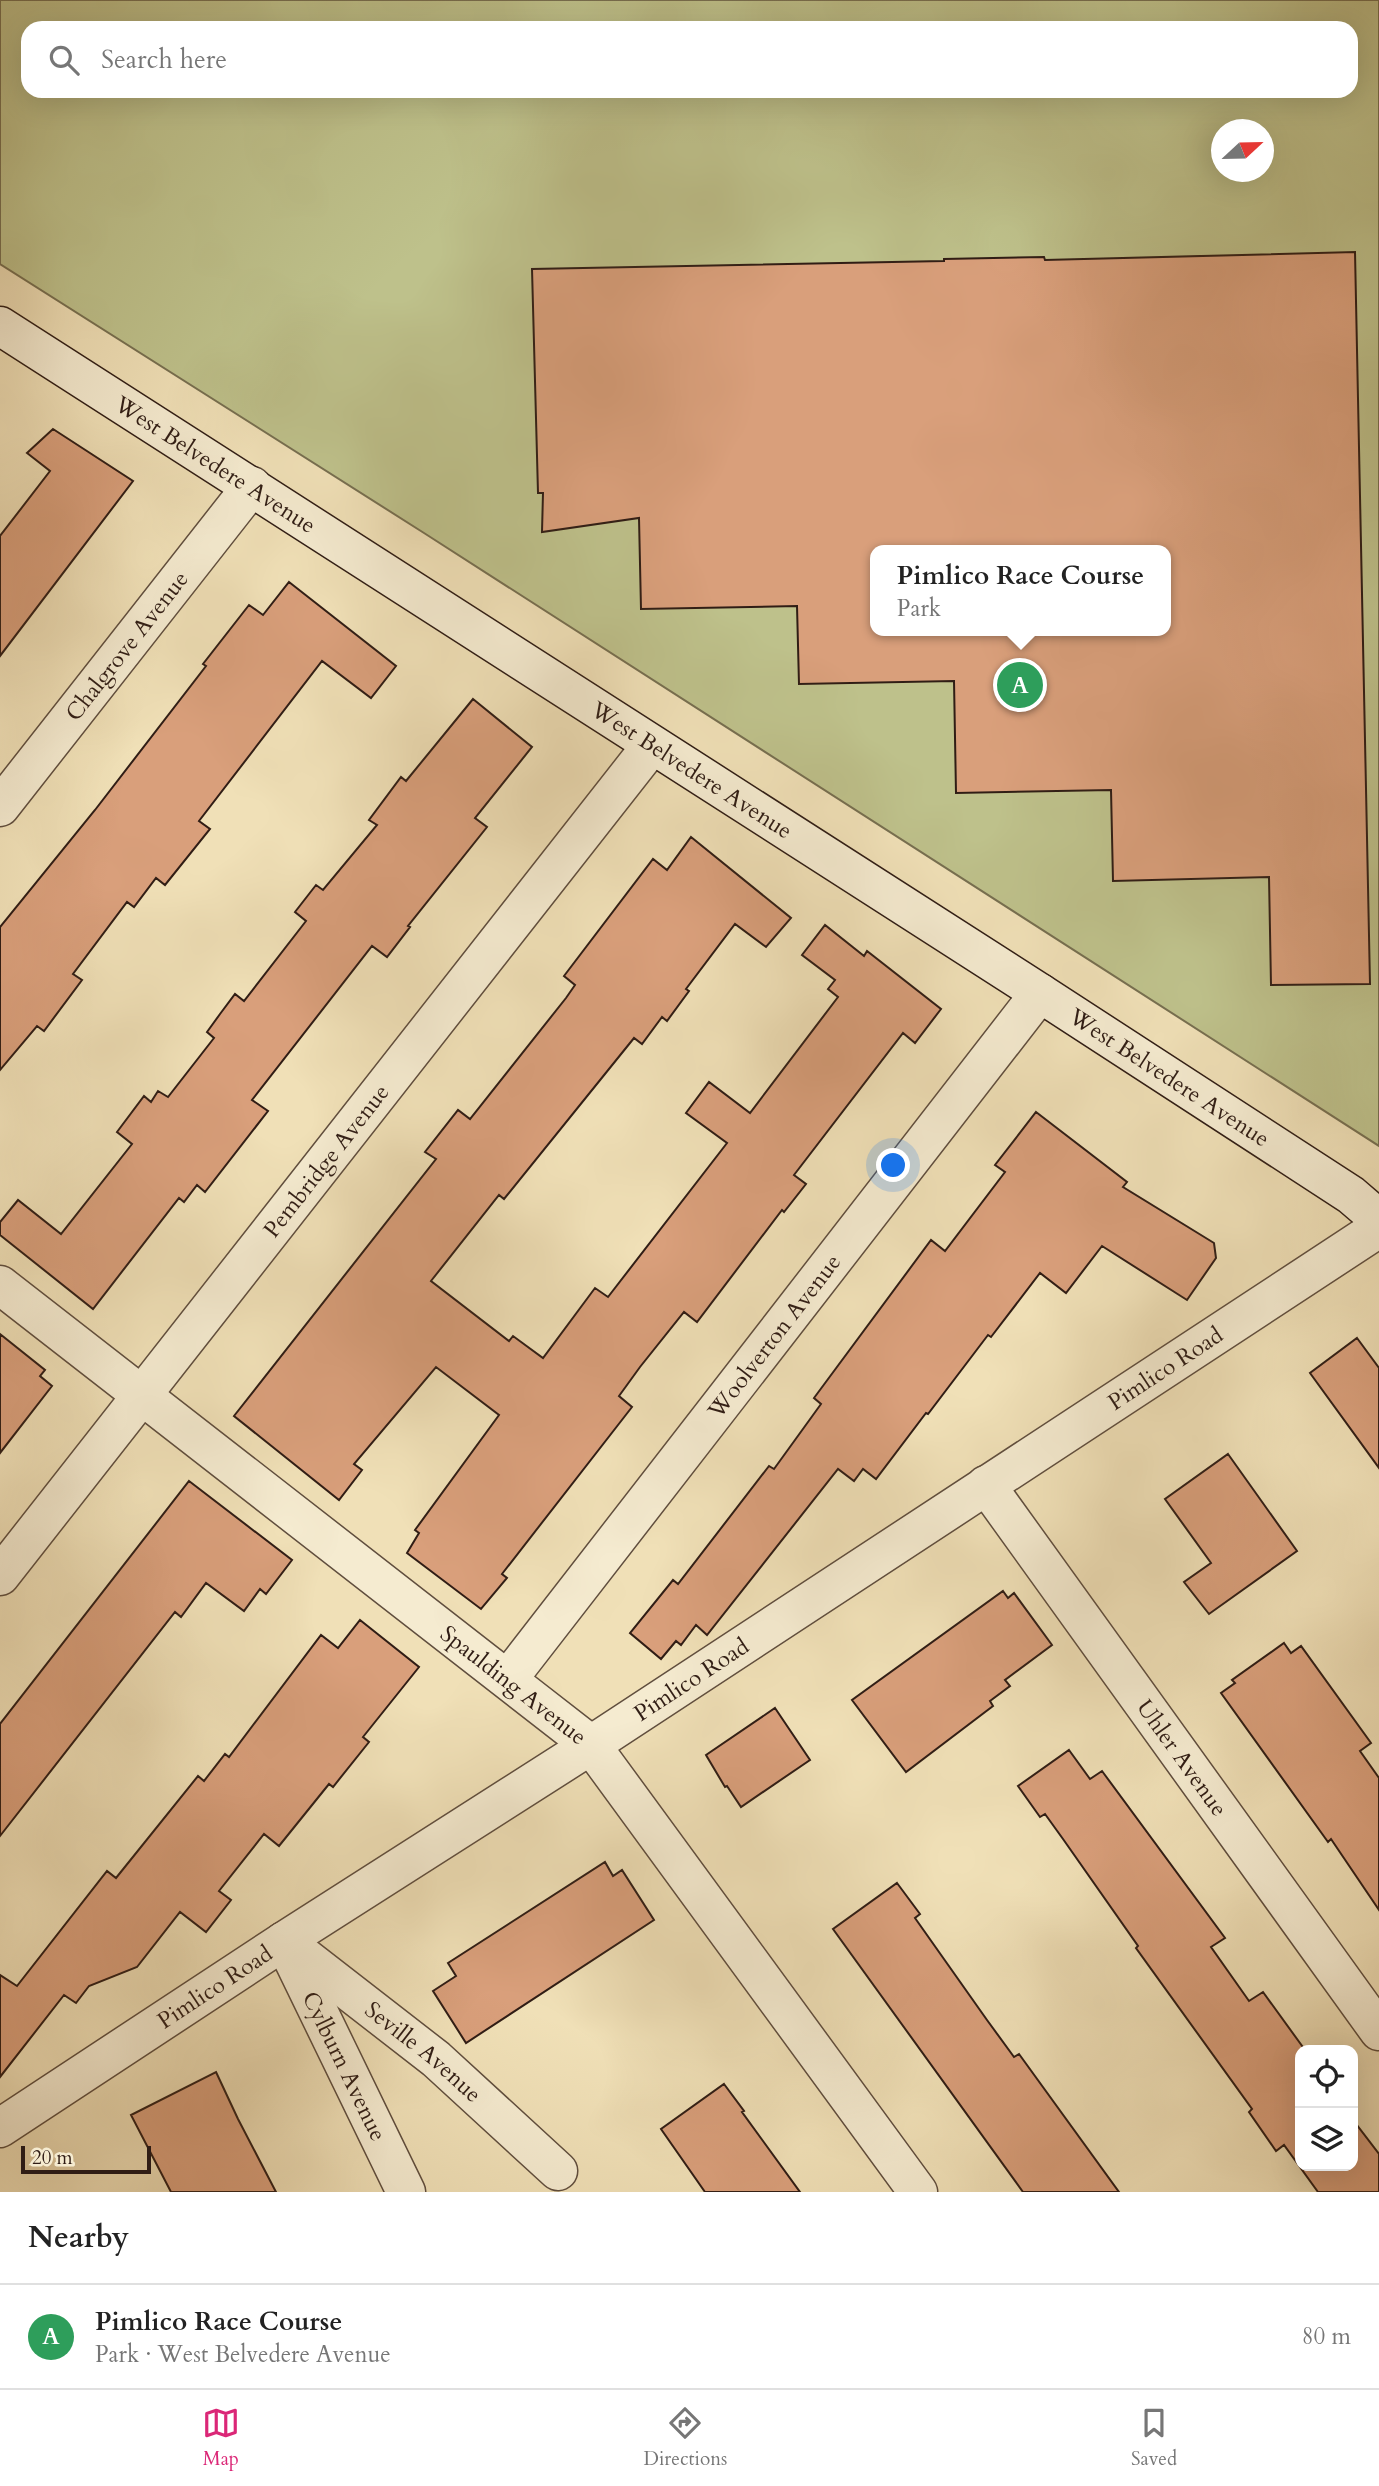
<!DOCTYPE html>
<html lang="en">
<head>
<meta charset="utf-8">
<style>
	body { margin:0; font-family:Cardo,serif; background:#f2f2f2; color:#222 }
	.controls { position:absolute; right:21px; bottom:21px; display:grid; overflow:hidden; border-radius:14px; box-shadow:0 7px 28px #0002 }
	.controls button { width:63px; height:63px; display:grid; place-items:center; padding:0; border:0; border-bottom:2px solid #e0e0e0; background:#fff; color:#222; font:35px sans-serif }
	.compass { position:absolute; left:1211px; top:119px; width:63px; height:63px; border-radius:50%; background:#fff; box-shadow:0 7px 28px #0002; rotate:68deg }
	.scale { position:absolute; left:21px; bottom:18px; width:130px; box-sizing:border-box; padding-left:7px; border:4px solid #301d15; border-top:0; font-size:19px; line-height:24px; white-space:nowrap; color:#301d15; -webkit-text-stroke:5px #f5ebd0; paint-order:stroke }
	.you { position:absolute; left:894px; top:1166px; width:24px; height:24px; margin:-18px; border:5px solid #fff; border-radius:50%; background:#1a73e8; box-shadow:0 0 0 10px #1a73e833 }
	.badge { display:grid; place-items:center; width:46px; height:46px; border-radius:50%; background:#db2777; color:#fff; font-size:23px; font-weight:700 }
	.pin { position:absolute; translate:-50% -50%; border:4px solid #fff; box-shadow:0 2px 7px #0006 }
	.popup { position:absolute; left:870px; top:545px; width:301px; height:91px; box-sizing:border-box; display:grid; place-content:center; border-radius:14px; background:#fff; filter:drop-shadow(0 2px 5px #0005); font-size:23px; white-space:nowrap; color:#767676 }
	.popup b { font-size:26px; color:#222 }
	.popup::after { content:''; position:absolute; left:50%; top:100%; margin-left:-14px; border:14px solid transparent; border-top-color:#fff }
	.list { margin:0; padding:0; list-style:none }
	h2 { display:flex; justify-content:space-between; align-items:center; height:91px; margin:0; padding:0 28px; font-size:30px }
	h2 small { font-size:23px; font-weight:400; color:#767676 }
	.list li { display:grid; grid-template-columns:46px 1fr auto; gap:21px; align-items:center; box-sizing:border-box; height:105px; padding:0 28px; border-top:2px solid #e0e0e0 }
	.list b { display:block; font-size:26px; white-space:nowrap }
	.list p { margin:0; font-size:23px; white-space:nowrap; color:#767676 }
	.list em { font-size:23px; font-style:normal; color:#767676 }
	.icon { flex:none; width:38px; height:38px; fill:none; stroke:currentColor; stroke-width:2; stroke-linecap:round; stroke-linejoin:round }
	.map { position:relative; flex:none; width:1379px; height:2192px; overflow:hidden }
	.search { position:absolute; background:#fff; box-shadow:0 7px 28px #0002; left:21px; right:21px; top:21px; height:77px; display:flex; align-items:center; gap:18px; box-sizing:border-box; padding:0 24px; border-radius:21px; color:#767676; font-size:26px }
	.sheet { height:196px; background:#fff }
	nav { display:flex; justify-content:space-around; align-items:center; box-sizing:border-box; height:98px; border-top:2px solid #e0e0e0; background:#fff; font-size:19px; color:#767676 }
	nav a { display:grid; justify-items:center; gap:4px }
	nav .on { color:#db2777 }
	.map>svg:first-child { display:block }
	.green { fill:#bec18b; stroke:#776f50; stroke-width:2; fill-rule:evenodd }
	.building { fill:#d99f7b; stroke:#301d15; stroke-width:2; fill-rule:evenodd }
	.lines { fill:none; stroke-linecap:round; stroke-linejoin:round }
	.minor-casing { stroke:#604e3e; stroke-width:41 }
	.secondary-casing { stroke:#301d15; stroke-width:41 }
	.minor { stroke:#f5ebd0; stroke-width:38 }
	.secondary { stroke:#f5ebd0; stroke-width:38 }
	.labels { text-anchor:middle; stroke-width:7; stroke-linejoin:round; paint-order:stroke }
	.street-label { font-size:23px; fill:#301d15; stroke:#f5ebd0 }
</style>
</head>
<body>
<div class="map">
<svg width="1379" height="2192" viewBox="0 0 1379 2192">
	<rect width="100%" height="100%" fill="#f0e0b7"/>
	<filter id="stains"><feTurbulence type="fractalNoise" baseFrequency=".00286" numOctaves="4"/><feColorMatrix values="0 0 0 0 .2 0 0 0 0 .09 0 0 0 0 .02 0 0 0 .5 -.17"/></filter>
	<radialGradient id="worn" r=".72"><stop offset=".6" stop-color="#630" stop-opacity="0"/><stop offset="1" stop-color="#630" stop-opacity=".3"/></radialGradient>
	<path class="green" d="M0 0H1379V1146L424 533 0 264ZM28 28H1351V91H28ZM1222 130H1264V172H1222ZM875 550H1165V631H875Z"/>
	<path class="building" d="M1355 252 1370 984 1271 985 1269 877 1113 881 1111 790 956 793 954 681 799 684 797 606 641 609 639 518 542 532 543 493H538L532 269 944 261V259L1044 257 1045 260ZM875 550H1165V631H875Z
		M53 429 133 481 0 656V536L50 471 27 453Z
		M289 582 396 666 371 698 322 661 199 821 210 829 165 885 156 878 134 907 127 902 73 974 82 980 44 1031 37 1026 0 1070V927L95 810 206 666 203 664 249 605 263 615Z
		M473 699 532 747 475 818 487 827 408 926 410 927 387 957 372 946 252 1100 268 1111 205 1192 197 1185 184 1202 179 1198 93 1309 0 1235V1222L18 1200 61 1234 132 1144 117 1132 144 1096 151 1102 158 1091 168 1097 214 1038 207 1032 220 1014 235 994 244 1001 306 921 295 912 316 885 323 890 377 825 369 820 401 777 406 781Z
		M691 837 791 918 766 947 735 924 686 989 689 991 667 1021 662 1017 642 1044 634 1038 504 1199 499 1195 431 1281 509 1341 513 1336 543 1358 595 1288 608 1297 727 1143 686 1113 709 1082 750 1113 838 997 828 989 835 980 802 955 825 925 864 956 867 951 941 1009 915 1043 903 1033 794 1175 806 1184 784 1212 782 1210 697 1322 684 1312 640 1367 619 1396 632 1407 502 1574 507 1578 481 1609 407 1553 419 1533 415 1530 499 1415 436 1367 354 1464 362 1470 339 1500 234 1416 436 1159 425 1152 458 1110 470 1119 566 998 575 985 564 976 653 859 667 870Z
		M1036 1112 1127 1182 1123 1187 1214 1243 1216 1258 1187 1300 1102 1246 1066 1293 1040 1273 991 1337 988 1335 928 1414 926 1413 876 1479 863 1469 854 1481 838 1469 707 1635 696 1625 681 1645 676 1641 661 1659 630 1633 673 1580 678 1584 769 1466 774 1469 821 1404 814 1398 931 1240 945 1251 1005 1172 995 1165Z
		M0 1334 45 1370 40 1376 52 1386 0 1453Z
		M1357 1338 1379 1368V1468L1310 1373Z
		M1228 1454 1297 1551 1209 1614 1184 1582 1211 1563 1165 1499Z
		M189 1481 292 1560 266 1594 260 1589 244 1611 206 1583 181 1617 175 1612 0 1836V1724Z
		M1003 1591 1008 1598 1014 1593 1052 1645 1005 1680 1010 1686 990 1701 993 1706 906 1772 852 1700Z
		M360 1620 419 1667 363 1737 369 1742 333 1787 329 1784 279 1846 264 1834 219 1891 231 1900 206 1932 180 1912 137 1967 89 1986 76 2003 64 1995 0 2077V1975L17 1986 107 1871 116 1878 198 1776 204 1781 225 1754 229 1757 321 1635 338 1648Z
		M1284 1643 1291 1653 1301 1646 1371 1743 1360 1751 1379 1778V1910L1331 1839 1328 1842 1221 1693 1235 1683 1232 1680Z
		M775 1708 810 1760 741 1807 727 1786 725 1787 706 1755Z
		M1069 1750 1090 1779 1102 1771 1225 1938 1211 1947 1249 2001 1263 1992 1305 2050H1300V2166H1353V2120L1379 2154V2192H1318L1284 2145 1276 2151 1249 2112 1252 2109 1136 1948 1138 1946 1063 1839 1045 1814 1040 1817 1018 1786Z
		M605 1862 613 1876 622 1870 654 1920 466 2043 433 1991 456 1976 448 1963Z
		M897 1883 920 1914 915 1918 987 2020 1014 2057 1019 2054 1119 2192H1023L833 1929Z
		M216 2072 238 2119 276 2192H171L131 2115Z
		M724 2084 744 2111 742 2112 800 2192H705L661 2129Z"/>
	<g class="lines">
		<g class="minor-casing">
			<g id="minor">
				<path id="s1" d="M0 807 252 486"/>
				<path id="s2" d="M0 1285 591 1745 918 2192"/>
				<path id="s3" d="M986 1485 1379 2031"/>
				<path id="s4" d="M0 1576 652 745"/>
				<path id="s5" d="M508 1679 1040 993"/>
				<path id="s6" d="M284 1941 436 2059 558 2171"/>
				<path id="s7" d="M288 1949 406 2192"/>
				<path id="s8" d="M0 2128 284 1941 591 1745 1379 1228"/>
			</g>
		</g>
		<g class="secondary-casing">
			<g id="secondary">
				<path id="s9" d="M0 326 1040 993 1351 1195 1379 1219"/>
			</g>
		</g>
		<use href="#minor" class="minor"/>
		<use href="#secondary" class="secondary"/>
	</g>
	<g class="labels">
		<g class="street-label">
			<text dy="8" stroke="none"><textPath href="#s9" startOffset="256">West Belvedere Avenue</textPath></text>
			<text dy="8" stroke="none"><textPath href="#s1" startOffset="205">Chalgrove Avenue</textPath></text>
			<text dy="8" stroke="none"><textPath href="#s9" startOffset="822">West Belvedere Avenue</textPath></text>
			<text dy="8" stroke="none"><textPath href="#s9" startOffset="1390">West Belvedere Avenue</textPath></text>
			<text dy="8" stroke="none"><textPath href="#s4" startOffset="528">Pembridge Avenue</textPath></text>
			<text dy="8" stroke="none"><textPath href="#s5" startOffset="434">Woolverton Avenue</textPath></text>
			<text dy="8" stroke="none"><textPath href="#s8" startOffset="1391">Pimlico Road</textPath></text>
			<text dy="8" stroke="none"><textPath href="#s8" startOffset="824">Pimlico Road</textPath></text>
			<text dy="8" stroke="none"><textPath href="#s2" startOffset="651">Spaulding Avenue</textPath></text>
			<text dy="8" stroke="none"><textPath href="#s3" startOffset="336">Uhler Avenue</textPath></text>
			<text dy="8" stroke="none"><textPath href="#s8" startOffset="257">Pimlico Road</textPath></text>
			<text dy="8" stroke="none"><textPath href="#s6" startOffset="178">Seville Avenue</textPath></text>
			<text dy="8" stroke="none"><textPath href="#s7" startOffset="130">Cylburn Avenue</textPath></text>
		</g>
	</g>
	<rect width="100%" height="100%" filter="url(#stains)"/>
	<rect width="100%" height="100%" fill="url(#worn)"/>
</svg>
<div class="controls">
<button><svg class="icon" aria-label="locate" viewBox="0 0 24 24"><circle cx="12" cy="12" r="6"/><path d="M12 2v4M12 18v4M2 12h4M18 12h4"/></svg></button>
<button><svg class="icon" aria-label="layers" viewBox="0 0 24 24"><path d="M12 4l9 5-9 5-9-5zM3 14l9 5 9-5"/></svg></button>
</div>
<svg class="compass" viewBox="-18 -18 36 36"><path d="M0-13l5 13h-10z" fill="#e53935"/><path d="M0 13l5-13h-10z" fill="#767676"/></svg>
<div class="scale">20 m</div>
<div class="you"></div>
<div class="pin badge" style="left:1020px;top:685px;background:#2e9e5b">A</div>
<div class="popup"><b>Pimlico Race Course</b>Park</div>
<div class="search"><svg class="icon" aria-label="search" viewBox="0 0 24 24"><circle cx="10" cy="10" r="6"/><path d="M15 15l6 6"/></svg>Search here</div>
</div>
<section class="sheet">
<h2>Nearby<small></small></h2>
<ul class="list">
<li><span class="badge" style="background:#2e9e5b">A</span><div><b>Pimlico Race Course</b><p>Park · West Belvedere Avenue</p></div><em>80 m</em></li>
</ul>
</section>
<nav>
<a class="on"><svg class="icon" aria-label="map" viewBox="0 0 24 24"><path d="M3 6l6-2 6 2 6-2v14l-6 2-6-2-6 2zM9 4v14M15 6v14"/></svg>Map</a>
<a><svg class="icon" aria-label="directions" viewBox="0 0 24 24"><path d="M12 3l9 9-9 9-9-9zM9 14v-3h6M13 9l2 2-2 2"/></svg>Directions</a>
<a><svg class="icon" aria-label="saved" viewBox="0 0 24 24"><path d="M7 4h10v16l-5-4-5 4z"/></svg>Saved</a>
</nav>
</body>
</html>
